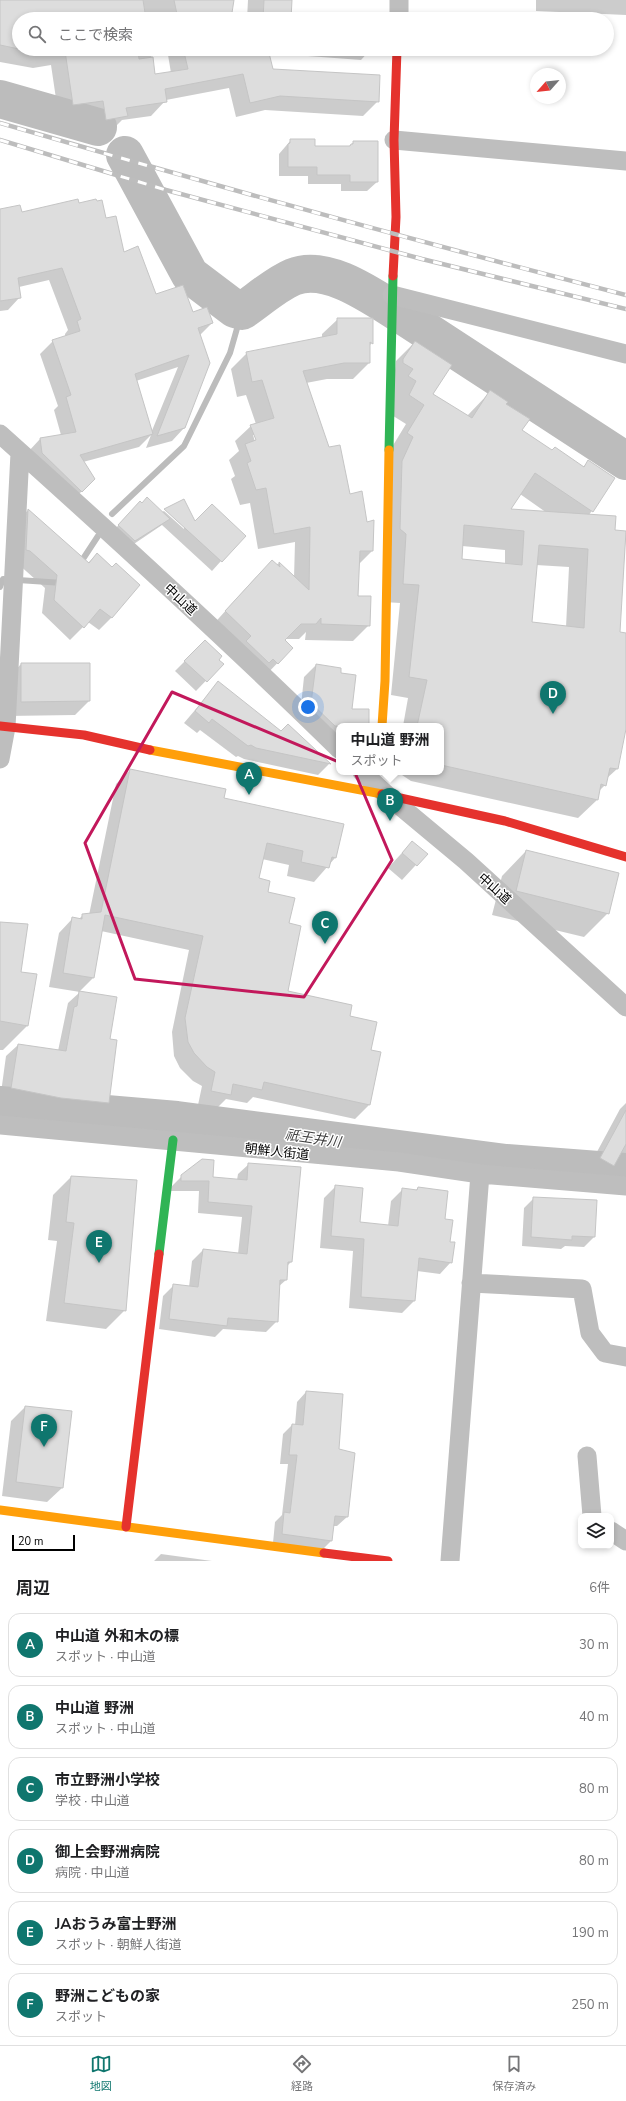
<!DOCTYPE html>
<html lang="ja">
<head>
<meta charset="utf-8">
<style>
	body { margin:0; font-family:"Nunito Sans","Noto Sans JP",sans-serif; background:#f6f6f6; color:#202124 }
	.controls { position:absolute; right:12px; bottom:12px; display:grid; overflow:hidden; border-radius:8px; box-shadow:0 2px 6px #0003 }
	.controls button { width:36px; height:36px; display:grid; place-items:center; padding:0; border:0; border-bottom:1px solid #e0e0e0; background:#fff; color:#202124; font:20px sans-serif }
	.compass { position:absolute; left:530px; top:68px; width:36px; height:36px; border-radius:50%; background:#fff; box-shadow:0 2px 6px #0003; rotate:243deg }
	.scale { position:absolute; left:12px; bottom:10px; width:63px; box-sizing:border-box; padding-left:4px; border:2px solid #000; border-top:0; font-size:11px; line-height:14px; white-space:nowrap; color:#000; -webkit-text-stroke:3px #fff; paint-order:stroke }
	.you { position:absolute; left:308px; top:707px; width:14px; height:14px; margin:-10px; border:3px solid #fff; border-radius:50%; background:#1a73e8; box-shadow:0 0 0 6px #1a73e833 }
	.badge { display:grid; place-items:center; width:26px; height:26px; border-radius:50%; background:#0f766e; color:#fff; font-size:13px; font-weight:700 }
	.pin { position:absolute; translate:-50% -33px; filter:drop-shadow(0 1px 2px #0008) }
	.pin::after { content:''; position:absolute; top:21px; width:14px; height:12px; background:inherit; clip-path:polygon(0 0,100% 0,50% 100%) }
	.popup { position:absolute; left:336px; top:723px; width:108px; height:52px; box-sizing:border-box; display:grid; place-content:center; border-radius:8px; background:#fff; filter:drop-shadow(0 1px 3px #0005); font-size:13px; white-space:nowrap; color:#757577 }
	.popup b { font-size:15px; color:#202124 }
	.popup::after { content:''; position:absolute; left:50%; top:100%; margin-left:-8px; border:8px solid transparent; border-top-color:#fff }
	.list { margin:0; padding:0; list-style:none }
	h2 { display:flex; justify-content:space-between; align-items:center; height:52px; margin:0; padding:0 16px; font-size:17px }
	h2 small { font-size:13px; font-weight:400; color:#757577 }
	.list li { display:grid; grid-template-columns:26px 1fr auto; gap:12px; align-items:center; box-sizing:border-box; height:64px; margin:0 8px 8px; padding:0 8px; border:1px solid #e0e0e0; border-radius:12px }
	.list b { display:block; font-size:15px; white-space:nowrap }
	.list p { margin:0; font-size:13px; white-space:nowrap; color:#757577 }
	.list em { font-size:13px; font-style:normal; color:#757577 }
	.icon { flex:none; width:22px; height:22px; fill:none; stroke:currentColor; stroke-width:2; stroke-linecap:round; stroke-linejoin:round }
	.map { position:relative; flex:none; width:626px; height:1561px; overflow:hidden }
	.search { position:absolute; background:#fff; box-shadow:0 2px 6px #0003; left:12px; right:12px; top:12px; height:44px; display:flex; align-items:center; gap:10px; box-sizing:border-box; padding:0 14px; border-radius:22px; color:#757577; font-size:15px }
	.sheet { height:484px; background:#fff }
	nav { display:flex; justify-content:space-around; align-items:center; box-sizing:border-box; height:56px; border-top:1px solid #e0e0e0; background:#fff; font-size:11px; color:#757577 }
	nav a { display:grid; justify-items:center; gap:2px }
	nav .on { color:#0f766e }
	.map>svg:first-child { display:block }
	.shadow { fill:#0003; fill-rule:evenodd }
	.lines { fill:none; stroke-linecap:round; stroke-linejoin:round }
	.stream { stroke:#bcbcbc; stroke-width:6 }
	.river { stroke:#bcbcbc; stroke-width:38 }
	.building { fill:#ddd; stroke:#c5c5c5; fill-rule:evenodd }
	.street { stroke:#bebebe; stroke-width:19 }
	.fast { stroke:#30b455; stroke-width:9 }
	.slow { stroke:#ff9f0a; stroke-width:9 }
	.jam { stroke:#e5322d; stroke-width:9 }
	.rail-casing { stroke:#bdbdbd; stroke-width:4.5 }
	.rail { stroke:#fff; stroke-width:3; stroke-dasharray:9; stroke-linecap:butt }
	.marked { fill:none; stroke:#c2185b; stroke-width:3; stroke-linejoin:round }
	.labels { text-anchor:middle; stroke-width:3; stroke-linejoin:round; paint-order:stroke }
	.street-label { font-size:13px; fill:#000; stroke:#fff }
	.water-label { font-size:14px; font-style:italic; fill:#414141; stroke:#fff }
</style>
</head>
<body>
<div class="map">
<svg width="626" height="1561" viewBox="0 0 626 1561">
	<rect width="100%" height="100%" fill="#fff"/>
	<path class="shadow" d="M0 0H233L230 19H19V49H150L155 75 171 73 167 49H371L361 60 268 53 272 70 378 101 363 116 265 110 236 117 229 88 166 100 151 116 122 120 112 130 92 134 88 115 59 119 51 65 33 68 0 62Z
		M248 0H291L290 14 377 19H247Z
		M536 0H626V15L536 11Z
		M291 140 314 147H348L354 142 377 182 367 191H341V184H308V176H279V154Z
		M78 204 105 219 123 253 156 295 212 323 200 335 184 428 172 441 146 448 151 435 139 447 83 462 82 491 69 504 28 452 40 439 61 435 54 410 58 406 40 354 53 341 65 337V334L68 330 49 280 19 287 20 297 8 310 0 311V210L21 214ZM178 367 151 433 136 381Z
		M338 319 372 343 369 346V363L353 379H327L306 383 328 449 372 551 359 564 357 597 369 625 353 641 305 640 306 632 299 639H285L283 640 292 648 262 679 210 628 256 577 279 563 294 578 295 542 258 549 250 503 240 505 231 479 235 476 229 460 239 451 235 441 251 426 256 424 246 395 237 397 231 369 247 353 322 338V334ZM253 435H255L258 444 256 445Z
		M415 342 432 394 467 416 490 392 505 405 521 430 552 451 583 467 588 462 614 478 589 515 614 531 626 532 619 633 626 637V723L617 769 606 779 605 785 598 792 597 800 578 818 411 781 402 775 401 772H441V726H403L408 698 391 695 400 603 384 602 389 452 406 424 390 414 396 361ZM520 494 547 513 509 510ZM462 546 505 550V564L461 560ZM536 565 569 567 566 627 531 623Z
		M28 510 88 563 97 554 112 568V617L99 630 88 622 70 640 42 613 45 588 17 563 16 523Z
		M164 511 184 529V526L195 522 221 561 212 571 162 525 125 550 109 536 130 512H162Z
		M205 641 222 664 196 691 175 671Z
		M21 664 89 701 75 715 7 716V679Z
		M316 665 339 674 351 710 368 726H339V753L300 715 304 677Z
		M218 683 281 732 288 725 329 764 318 775 244 759 238 756 236 757 200 730 197 733 184 723Z
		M130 770 224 790 223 799 342 825 335 858 314 882 287 876 289 865 262 859 258 879 269 881 267 893 294 899 288 924 300 927 287 991 351 1005 349 1016 376 1022 369 1050 380 1053 369 1105 355 1119 253 1097 247 1103 226 1099 216 1109 198 1105 202 1086 193 1081 180 1068 174 1056 172 1032 189 950 101 931 93 978 79 992 115 998 109 1040H116L108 1103 96 1114 49 1109 0 1100 6 1056 18 1045 58 1051 68 1003 80 992 49 987 59 933 73 918 79 919 83 915H89L116 784Z
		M412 842 426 854 402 880 388 868Z
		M526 851 608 913 584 937 492 915 502 876Z
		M10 923 27 925 20 973 36 975 27 1026 3 1050H0V924Z
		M626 1103V1162L618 1158 613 1166 596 1183 584 1176 620 1109Z
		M249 1164 291 1262 287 1266 286 1280 278 1287 277 1321 266 1332 223 1329 215 1337 159 1329 163 1296 174 1285 189 1287 192 1261 203 1250 238 1254 242 1217 198 1213 199 1191H170L171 1187 182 1176 237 1180 238 1174Z
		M71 1177 125 1310 106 1329 46 1321 57 1241 48 1240 53 1195Z
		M336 1186 359 1223 388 1226 391 1201 403 1189 415 1191 418 1188 444 1220 451 1262 440 1274 417 1271 414 1301 402 1313 349 1308 353 1251 320 1248 324 1198Z
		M534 1198 594 1237 584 1247 565 1246 561 1249 522 1246 524 1208Z
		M306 1392 338 1450 354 1454 347 1517 337 1526H333L331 1541 322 1550 273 1543 275 1522 282 1515 288 1464H280L283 1434 292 1425H295L297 1402Z
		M25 1407 62 1488 47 1502 2 1496 11 1421Z
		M161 1554 212 1561H154Z"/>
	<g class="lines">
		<path class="stream" d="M112 514 184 446 230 353 242 311
			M79 565 98 536
			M0 587 3 579 63 583"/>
		<path class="river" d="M0 99 98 127
			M125 155 190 275 235 309 242 311C257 301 276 284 293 277 327 263 373 297 402 315L626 461
			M0 1105 177 1120 506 1163 626 1172"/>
	</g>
	<path class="building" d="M0 0H143L146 19H19V49L0 45Z
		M174 0H234L231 19H178Z
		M264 0H292L291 19H263Z
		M20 49H138L139 59 153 57 155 74 188 69 184 52 198 49H268L273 69 380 75 379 102 280 96 250 103 243 74 165 89 167 102 126 108 128 116 106 120 103 101 73 105 65 51 48 54Z
		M290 139H315V146H350L351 144H353V141H378V182H350V175H317V167H288V144L290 143Z
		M78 199 79 203 96 199 97 201 102 200 106 218 116 216 124 252 138 246 156 294 183 285 193 312 207 307 213 323 198 328 210 363 185 428 157 436 189 355 135 374 153 434 80 455 95 479 82 492 42 453 40 438 76 432 66 397 71 395 52 340 80 331 77 321 81 319 62 268 18 278 21 298 0 301V209L20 205 22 212Z
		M337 318H373V344L370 342V363H344L303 371 329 447 340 445 350 494 362 491 367 522 374 520 373 551H360L358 596H371L370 626 321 624V618L316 624H301L285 640 293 648 278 664 273 659 269 663 246 641 251 636 225 611 272 560 280 567 279 562 309 590 310 527 274 534 266 488 256 490 247 463 251 461 245 444 256 440 250 425 274 418 262 380 252 382 246 352 337 334Z
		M415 341 452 365 433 394 472 418 490 390 508 402 506 404 530 419 522 430 552 450 555 447 584 467 588 460 615 478 593 512 535 473 511 509 616 516 615 530 626 531 620 632 626 633V729L618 769 610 768 606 786 601 784 598 800 441 765V726H417L427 680 409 677 419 585 403 584 406 534 400 529 402 461 413 437 407 433 424 405 409 395 416 381 408 376 413 369 403 363V359ZM464 525 524 531 522 565 462 559ZM539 545 588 549 584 628 532 622Z
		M147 497 170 519 135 541 118 525 140 501 142 503Z
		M184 499 195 521 212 504 246 536 222 562 164 509Z
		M28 509 89 563 97 553 112 567 116 563 140 585 112 618 100 609 84 628 54 600 57 575 30 551 26 550Z
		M205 640 222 656 219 660 224 664 207 682 184 661Z
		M21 663H90V701L21 702Z
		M316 664 341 668V673L356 675 352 709H369V726H335L311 703Z
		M218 681 281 731 288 724 331 764 256 748 251 745 248 746 212 719 209 723 195 711Z
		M130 769 226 789 224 798 344 824 336 858 332 857 329 868 301 862 303 851 267 843 259 878 270 881 268 892 295 898 289 923 301 926 288 991 352 1005 350 1016 377 1022 371 1050 381 1052 370 1105 264 1082 262 1090 233 1084 231 1095 211 1091 215 1072 207 1067 194 1053 188 1042 185 1018 203 936 105 915 94 978 63 973 72 917 82 919V914L101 912Z
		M412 841 428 854 417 866 402 853Z
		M526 850 619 873 609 914 516 891Z
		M0 922 28 924 21 972 37 974 28 1026 0 1021Z
		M79 991 117 997 110 1039 117 1040 109 1103 61 1098 11 1088 18 1044 66 1051 74 1007 77 1006Z
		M626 1110V1144L614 1166 600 1158Z
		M202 1159 214 1160 213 1177 247 1180 248 1163 301 1167 292 1262H288L287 1280H280L278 1322 228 1318 227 1326 169 1319 173 1284 198 1287 203 1249 247 1254 252 1206 208 1202 209 1181H181V1175Z
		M71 1176 137 1180 126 1311 64 1303 74 1223 66 1222Z
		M335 1185 363 1188 360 1222 398 1226 402 1188 417 1190 418 1187 448 1191 445 1219 453 1220 450 1242H455L452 1263 419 1258 415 1301 361 1297 364 1239 331 1236Z
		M533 1197 597 1200 595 1237 572 1236V1240L531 1237Z
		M306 1391 343 1394 339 1449 355 1453 348 1517 335 1516 332 1541 282 1534 284 1512 290 1513 297 1455H289L292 1424 303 1425Z
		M25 1406 72 1411 63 1488 16 1482Z"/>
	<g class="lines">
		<path class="street" d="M399 19V0
			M394 140 626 161
			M392 295 626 354
			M0 434C115 537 229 641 339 749
			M0 759 6 727 20 453
			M362 772 388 796 466 861 626 1007
			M0 1125 399 1162 480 1174 626 1186
			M471 1283 582 1289 590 1333 605 1353 626 1357
			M587 1456 592 1516
			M611 1531 626 1541
			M450 1561 480 1174"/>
		<path class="fast" d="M389 450 393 276
			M159 1254 173 1140"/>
		<path class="slow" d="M382 726 385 681 389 450
			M150 750 382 794
			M0 1510 324 1553"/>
		<path class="jam" d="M393 276 396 217 394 140 397 49
			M0 726 84 735 150 750
			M382 794 505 821 626 857
			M126 1527 159 1254
			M324 1553 388 1561"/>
		<g class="rail-casing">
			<path id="rail" d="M0 123C208 184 416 241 626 295
				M0 140 166 190 422 259 626 309"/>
		</g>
		<use href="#rail" class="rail"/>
	</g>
	<path class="marked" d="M172 692 353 768 392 860 304 997 135 979 85 843Z"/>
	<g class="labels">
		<g class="street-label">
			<text transform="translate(181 599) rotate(43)" y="5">中山道</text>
			<text transform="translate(495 888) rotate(42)" y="5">中山道</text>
			<text transform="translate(277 1151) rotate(6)" y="5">朝鮮人街道</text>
		</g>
		<g class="water-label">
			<text transform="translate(313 1138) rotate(8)" y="5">祇王井川</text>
		</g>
	</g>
</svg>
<div class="controls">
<button><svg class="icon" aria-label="layers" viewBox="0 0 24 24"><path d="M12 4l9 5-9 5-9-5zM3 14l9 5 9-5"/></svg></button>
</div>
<svg class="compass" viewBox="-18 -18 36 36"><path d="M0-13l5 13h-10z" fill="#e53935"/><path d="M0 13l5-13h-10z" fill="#757577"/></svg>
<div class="scale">20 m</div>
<div class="you"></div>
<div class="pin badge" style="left:249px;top:795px">A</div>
<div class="pin badge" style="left:390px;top:821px">B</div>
<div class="popup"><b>中山道 野洲</b>スポット</div>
<div class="pin badge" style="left:325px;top:944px">C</div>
<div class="pin badge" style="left:553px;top:714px">D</div>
<div class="pin badge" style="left:99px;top:1263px">E</div>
<div class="pin badge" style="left:44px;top:1447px">F</div>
<div class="search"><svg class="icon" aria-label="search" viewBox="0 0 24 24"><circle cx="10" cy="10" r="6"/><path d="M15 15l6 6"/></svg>ここで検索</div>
</div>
<section class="sheet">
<h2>周辺<small>6件</small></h2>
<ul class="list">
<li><span class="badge">A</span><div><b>中山道 外和木の標</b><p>スポット · 中山道</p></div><em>30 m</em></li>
<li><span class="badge">B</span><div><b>中山道 野洲</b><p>スポット · 中山道</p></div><em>40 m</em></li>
<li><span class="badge">C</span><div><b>市立野洲小学校</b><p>学校 · 中山道</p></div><em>80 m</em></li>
<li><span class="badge">D</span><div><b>御上会野洲病院</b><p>病院 · 中山道</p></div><em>80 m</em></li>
<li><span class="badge">E</span><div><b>JAおうみ富士野洲</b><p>スポット · 朝鮮人街道</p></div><em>190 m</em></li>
<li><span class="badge">F</span><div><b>野洲こどもの家</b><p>スポット</p></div><em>250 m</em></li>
</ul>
</section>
<nav>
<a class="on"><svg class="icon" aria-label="map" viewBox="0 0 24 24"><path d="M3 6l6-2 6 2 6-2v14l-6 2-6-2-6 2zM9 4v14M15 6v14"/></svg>地図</a>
<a><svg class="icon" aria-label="directions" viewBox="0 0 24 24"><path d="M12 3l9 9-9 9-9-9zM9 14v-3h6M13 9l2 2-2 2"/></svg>経路</a>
<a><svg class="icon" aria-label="saved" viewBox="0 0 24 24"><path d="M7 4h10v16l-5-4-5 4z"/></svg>保存済み</a>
</nav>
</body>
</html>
